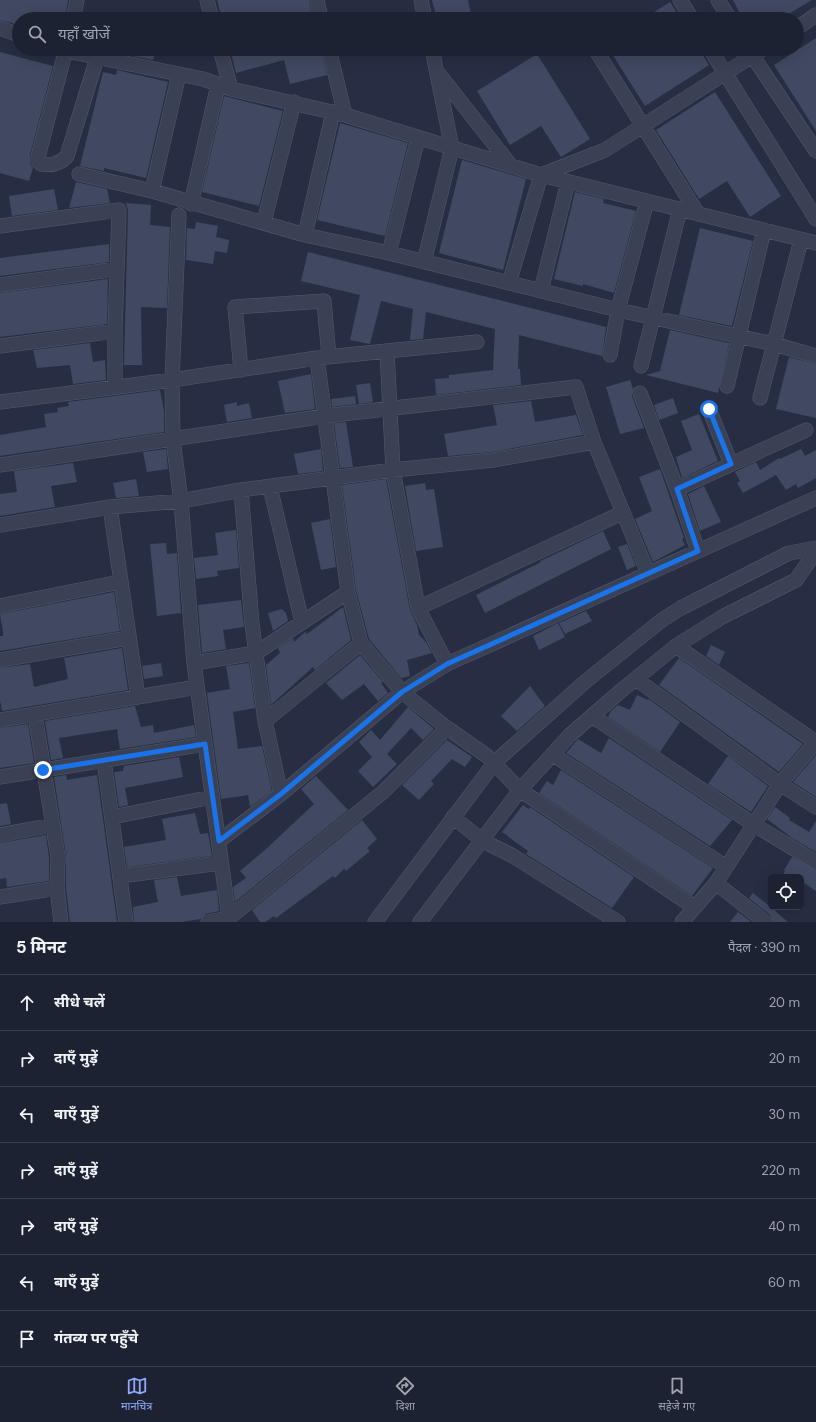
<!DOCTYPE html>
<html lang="hi">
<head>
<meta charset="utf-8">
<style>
	body { margin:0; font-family:"DM Sans","Noto Sans Devanagari",sans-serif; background:#252a3b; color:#f1f3f6 }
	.controls { position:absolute; right:12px; bottom:12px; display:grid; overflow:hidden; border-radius:6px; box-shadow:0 4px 16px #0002 }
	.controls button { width:36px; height:36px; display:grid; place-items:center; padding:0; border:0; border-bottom:1px solid #3b3f4e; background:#1d2233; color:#f1f3f6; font:20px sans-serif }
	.stop { position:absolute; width:12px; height:12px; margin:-9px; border:3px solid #1a73e8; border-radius:50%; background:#fff }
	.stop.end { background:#1a73e8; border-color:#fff; box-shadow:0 1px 4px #0008 }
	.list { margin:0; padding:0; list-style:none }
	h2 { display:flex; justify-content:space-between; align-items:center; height:52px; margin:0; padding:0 16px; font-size:17px }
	h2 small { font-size:13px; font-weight:400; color:#a0a4ac }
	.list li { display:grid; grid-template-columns:26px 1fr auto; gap:12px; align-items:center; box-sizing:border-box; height:56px; padding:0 16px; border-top:1px solid #3b3f4e }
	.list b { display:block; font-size:15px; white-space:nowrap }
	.list em { font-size:13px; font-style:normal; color:#a0a4ac }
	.icon { flex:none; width:22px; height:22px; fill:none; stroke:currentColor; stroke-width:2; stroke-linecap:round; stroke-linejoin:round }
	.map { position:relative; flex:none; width:816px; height:922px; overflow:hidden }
	.search { position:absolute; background:#1d2233; box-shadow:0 4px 16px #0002; left:12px; right:12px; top:12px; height:44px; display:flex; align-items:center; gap:10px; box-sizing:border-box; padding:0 14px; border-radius:22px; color:#a0a4ac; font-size:15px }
	.sheet { height:444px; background:#1d2233 }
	nav { display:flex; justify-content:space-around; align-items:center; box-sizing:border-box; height:56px; border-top:1px solid #3b3f4e; background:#1d2233; font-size:11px; color:#a0a4ac }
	nav a { display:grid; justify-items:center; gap:2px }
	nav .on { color:#90a7fb }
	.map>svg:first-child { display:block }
	.building { fill:#414962 }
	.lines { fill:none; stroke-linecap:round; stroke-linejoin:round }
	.minor-casing { stroke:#54596b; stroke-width:15 }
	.minor { stroke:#3b4154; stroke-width:14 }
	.route { stroke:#1a73e8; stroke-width:5 }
</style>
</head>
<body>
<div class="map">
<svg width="816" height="922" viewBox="0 0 816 922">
	<rect width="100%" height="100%" fill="#272e44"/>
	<path class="building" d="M0 0H68L65 19H19V25L0 20Z
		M217 0H309L312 19H222Z
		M432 0H468L472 19H437Z
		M733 0H812L780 19H743Z
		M670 2 681 19H643Z
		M816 38V131L774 65Z
		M123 49H156L153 60 122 54Z
		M230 49H321L327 75 290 84 284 60 236 73Z
		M609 49H699L709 65 645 106Z
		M0 52 53 66 30 155V164L33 168 29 181 0 173Z
		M537 54 590 139 561 157 541 126 510 145 477 91Z
		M117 70 168 82 146 178 104 168V171L80 166 103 72 116 75Z
		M715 92 781 196 750 217 727 181 699 199 656 130Z
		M224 96 283 111 259 206 202 192Z
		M340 123 408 143 385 236 317 220Z
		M462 160 526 179 503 270 439 253Z
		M76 182 107 189 110 203 69 208Z
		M54 189 58 210 12 216 9 196Z
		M575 192 604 199 603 203 636 211 614 293 583 284V286L554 279Z
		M126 203 151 205 150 225 170 227 167 308 141 307 142 365H124L128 210Z
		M196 222 218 226 216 237 229 240 227 253 215 251 213 264 186 260 187 228 195 229Z
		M700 228 753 241 732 326 679 315Z
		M109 244V262L0 276V258Z
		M308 252 606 327 602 356 519 335 518 369H520L521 385 436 395 435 379 449 378V375L493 370 495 329 426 312 423 339 410 340 413 309 381 301 370 344 350 340 360 295 301 281Z
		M108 279 107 324 0 337V293Z
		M670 330 729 343 718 393 646 375 660 371Z
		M90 343 93 362 105 360 106 380 73 384 70 365 37 368 33 350Z
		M789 357 816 364V418L776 409Z
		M311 374 315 409 285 413 278 381Z
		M630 380 633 389 632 396 644 428 620 434 606 387Z
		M370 383 373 402 359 404 356 385Z
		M160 390 164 411V432L0 456V435L46 427 44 414 58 412 57 408 69 406 68 402Z
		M355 396 356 404 332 407 331 399Z
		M673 398 678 413 659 420 654 405Z
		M531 401 535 422 576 415 583 435 492 452 448 456 444 434 497 425 493 405Z
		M237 402V406L249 403 252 418 227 422 224 405Z
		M699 414 718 461 682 478 676 457 692 450 681 421Z
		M346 422 353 467 340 468 334 423Z
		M166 449 168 469 147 472 143 452Z
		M321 449 323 471 298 474 294 454Z
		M801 449 805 456 816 450V478L798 488 796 484 786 490 776 475 743 493 737 483 740 481 735 472 756 462 760 470 779 458 780 459Z
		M73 463 77 482 51 486 55 507 0 516V494L17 492 14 471Z
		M660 469 684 538 682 539 685 545 653 562 635 519 652 511 639 477Z
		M136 479 139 496 116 498 113 483Z
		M386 479 410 610 417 625 419 635 426 642 432 653 407 660 410 676 401 678 369 639 356 590 342 485Z
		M425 483 426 490 434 489 443 547 416 551 405 486Z
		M704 486 721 522 700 531 688 494Z
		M330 519 336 567 321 570 311 523Z
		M236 530 239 568 217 571 218 576 196 579 194 558 218 555 215 533Z
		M603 531 611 549 485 613 476 595 541 562 540 561 549 557Z
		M166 543 167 554 177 553 181 613 157 616 150 544Z
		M627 544 636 566 627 570 618 547Z
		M114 592 120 631 0 651V636H3V632L0 614Z
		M241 600 244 627 223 630 226 649 202 653 198 605Z
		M343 607 351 640 315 670 313 667 271 705 266 665 280 653 278 648 293 638 294 642 305 632 307 634Z
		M282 609 286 613 288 621 273 631 268 613Z
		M586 611 592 621 565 634 559 623Z
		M558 623 565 637 539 650 533 636Z
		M711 645 725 652 719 665 706 656Z
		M122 648 128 690 2 711 0 700V668L30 664 34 687 68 679 64 658Z
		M360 655 383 682 381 683 388 693 378 701 364 684 342 700 326 683Z
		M679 658 803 744 779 772 659 685Z
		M161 663 163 676 144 679 142 666Z
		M249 663 255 708 233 712 238 749 262 746 272 791 250 807 248 795 221 799 207 693 230 689 226 666Z
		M530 686 545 706 517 731 501 716Z
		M637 695 648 700 649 699 680 722 660 752 608 717 611 711 618 705 630 710Z
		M135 706 141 727 153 725 154 733 194 725 196 737 120 749 117 729 59 738 63 758 51 760 45 721Z
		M408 707 434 729 423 740 411 728 387 754 397 764 373 787 358 771 372 757 359 742 371 730 380 740Z
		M28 724 34 763 0 768V728Z
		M609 738 732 820 710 846 566 753 578 739 601 753Z
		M447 740 472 757 465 767 452 759 431 781 434 784 419 800 402 785Z
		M816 755V797L793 782Z
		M728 756 768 786 751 812 708 784Z
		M179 757 183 777 125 788 128 805 119 807 114 772 123 771 124 766Z
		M561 770 713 868 692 896 539 793 547 781 553 785Z
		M66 775 67 780 97 775 117 922H70L66 888V856L54 777Z
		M316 776 348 810 235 902 233 887 246 878 240 871 265 850 314 804 301 789Z
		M7 803 11 824 0 826V804Z
		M523 805 529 809 530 807 634 877 612 908 526 854 528 851 502 832Z
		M775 807 790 818 789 820 809 832 816 821V852L792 838 767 819Z
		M195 813 200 834 208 833 212 856 127 867 124 847 166 840 162 819Z
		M362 820 377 839 367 848 370 851 346 871 344 869 335 878 333 876 276 918 274 916 265 922H260L252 910Z
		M46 835 49 858V881L7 887 6 878 0 879V843Z
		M792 857 816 870V891L801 881V877H782L785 871 784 870Z
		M177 877 181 896 217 890 219 911 206 914 200 919 182 922H134L133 907 158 902 154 880Z
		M753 893 767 904 788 922H773L770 915 749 898Z
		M738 912 751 922H730Z"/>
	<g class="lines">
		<g class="minor-casing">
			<path id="minor" d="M207 0 212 19
				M317 0 321 19
				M421 0 425 19
				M680 0 692 19
				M718 0 730 19
				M73 19 77 0
				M0 28 19 35
				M797 28 816 15
				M57 49 203 79 231 89 345 115 541 175 816 243
				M66 49 38 157V161L41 164C52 166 60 164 67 156L97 58
				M220 49 231 89
				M329 49 345 115
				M595 49 698 214
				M710 49 816 219
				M748 49 816 151
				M179 74 152 191 305 235 389 253 618 310 774 344 816 356
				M439 74 511 166
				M79 174 152 191
				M191 204 218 85
				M179 215 172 380 173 440 181 501 194 663 229 918
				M264 222 294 102
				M0 226 119 210 115 331V386
				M305 235 333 112
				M389 253 418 138
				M424 262 452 148 432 49
				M509 283 541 175 605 150 763 49
				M0 285 117 269
				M541 291 568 182
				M0 346 115 331
				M387 351 393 470 418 608 447 664
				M610 355 618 310 647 201
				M317 358 348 592 361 643 402 692 447 728 487 756 520 790 694 907
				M641 366 680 209
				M241 370 235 307 324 301 329 357
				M727 386 764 230
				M640 393 677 489 698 551
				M760 398 801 240
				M0 402 172 380 317 358 477 342
				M709 409 731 464
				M0 465 325 416 576 387 594 442 648 573
				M270 487 302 622
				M677 489 806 430
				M241 490 252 624 265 721 281 794
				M110 507 138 697
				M0 525 110 507 181 501 241 490 393 470 493 460 594 442
				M0 606 120 582
				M418 608 622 513
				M676 646 816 742
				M0 660 128 638
				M194 663 256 653 348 592
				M636 679 780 784 816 807
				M35 715 58 857 57 888 61 922
				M592 716 753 824 816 862
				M0 720 197 687
				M265 721 361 643
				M552 754 725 866
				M104 761 126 922
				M0 777 205 744
				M112 817 212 797
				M453 817 483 841 513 856 618 922
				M0 835 53 825
				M219 841 281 794 402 692 447 664 816 498
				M120 876 220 863
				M716 883 765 922
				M0 897 57 888
				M208 922 229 918 383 792 447 728
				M375 922 495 762 586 681 662 620 681 608 789 553 816 548
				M420 922 520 790 570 735 623 689 676 646 722 617 796 580 816 551
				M682 922 716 883 780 784 816 742"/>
		</g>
		<use href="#minor" class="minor"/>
	</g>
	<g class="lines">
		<path class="route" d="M43 770 205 744 219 841 281 794 402 692 447 664 698 551 677 489 731 464 709 409"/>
	</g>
</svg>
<div class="controls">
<button><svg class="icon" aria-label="locate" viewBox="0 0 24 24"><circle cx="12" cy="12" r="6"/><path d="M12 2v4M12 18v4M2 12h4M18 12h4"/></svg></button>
</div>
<div class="stop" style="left:709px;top:409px"></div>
<div class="stop end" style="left:43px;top:770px"></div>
<div class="search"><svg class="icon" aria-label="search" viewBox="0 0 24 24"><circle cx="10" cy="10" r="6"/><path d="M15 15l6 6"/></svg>यहाँ खोजें</div>
</div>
<section class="sheet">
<h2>5 मिनट<small>पैदल · 390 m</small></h2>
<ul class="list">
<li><svg class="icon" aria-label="ahead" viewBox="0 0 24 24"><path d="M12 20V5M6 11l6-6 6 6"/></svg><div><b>सीधे चलें</b></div><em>20 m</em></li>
<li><svg class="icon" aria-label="right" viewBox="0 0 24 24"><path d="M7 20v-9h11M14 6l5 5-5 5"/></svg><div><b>दाएँ मुड़ें</b></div><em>20 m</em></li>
<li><svg class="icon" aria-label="left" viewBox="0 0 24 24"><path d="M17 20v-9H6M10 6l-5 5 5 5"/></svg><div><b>बाएँ मुड़ें</b></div><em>30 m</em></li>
<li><svg class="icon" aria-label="right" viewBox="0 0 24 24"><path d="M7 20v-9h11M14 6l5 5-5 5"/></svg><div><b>दाएँ मुड़ें</b></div><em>220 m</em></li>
<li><svg class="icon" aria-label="right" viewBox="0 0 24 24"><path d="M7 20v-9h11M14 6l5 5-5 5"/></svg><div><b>दाएँ मुड़ें</b></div><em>40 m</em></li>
<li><svg class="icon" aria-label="left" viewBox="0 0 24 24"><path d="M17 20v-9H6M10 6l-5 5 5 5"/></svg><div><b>बाएँ मुड़ें</b></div><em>60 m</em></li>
<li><svg class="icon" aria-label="arrive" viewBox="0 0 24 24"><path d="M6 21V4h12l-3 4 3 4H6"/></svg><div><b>गंतव्य पर पहुँचे</b></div></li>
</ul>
</section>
<nav>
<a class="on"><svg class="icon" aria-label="map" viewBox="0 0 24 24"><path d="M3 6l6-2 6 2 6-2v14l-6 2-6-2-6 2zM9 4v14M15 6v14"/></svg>मानचित्र</a>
<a><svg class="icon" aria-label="directions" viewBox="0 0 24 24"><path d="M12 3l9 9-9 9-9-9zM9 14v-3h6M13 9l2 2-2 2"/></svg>दिशा</a>
<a><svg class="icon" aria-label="saved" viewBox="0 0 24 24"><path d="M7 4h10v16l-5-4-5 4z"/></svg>सहेजे गए</a>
</nav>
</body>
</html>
